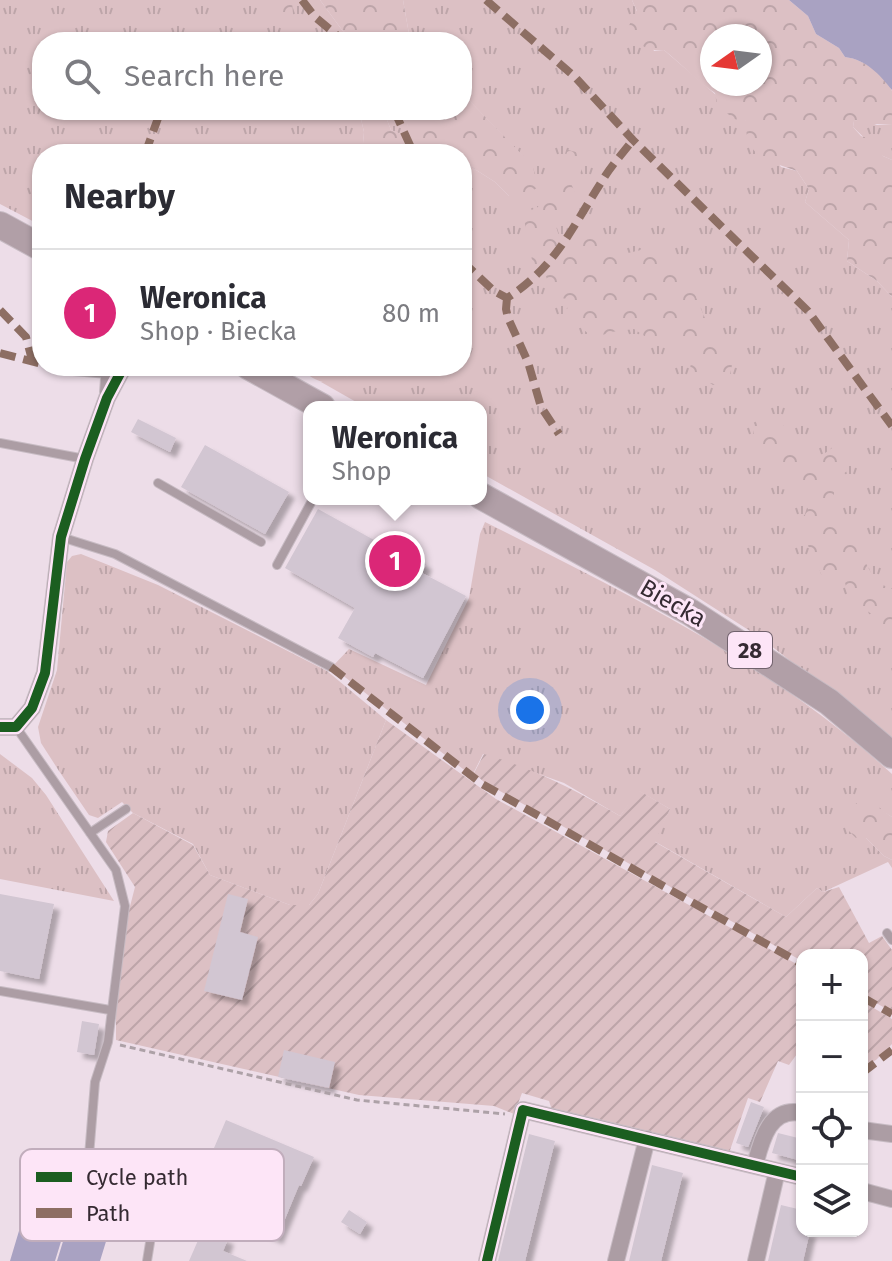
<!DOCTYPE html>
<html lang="en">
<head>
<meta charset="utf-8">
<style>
	body { margin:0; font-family:"Fira Sans",sans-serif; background:#f2f2f3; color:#2b2b33 }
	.controls { position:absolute; right:24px; bottom:24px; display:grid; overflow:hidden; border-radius:16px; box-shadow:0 2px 6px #0004 }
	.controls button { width:72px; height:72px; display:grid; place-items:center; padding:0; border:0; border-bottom:2px solid #e1e1e2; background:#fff; color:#2b2b33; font:40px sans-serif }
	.compass { position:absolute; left:700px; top:24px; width:72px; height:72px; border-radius:50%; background:#fff; box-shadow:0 2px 6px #0004; rotate:256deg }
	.you { position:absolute; left:530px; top:710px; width:28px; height:28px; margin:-20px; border:6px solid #fff; border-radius:50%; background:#1a73e8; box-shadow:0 0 0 12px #1a73e833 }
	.badge { display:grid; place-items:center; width:52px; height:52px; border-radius:50%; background:#db2777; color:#fff; font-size:26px; font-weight:700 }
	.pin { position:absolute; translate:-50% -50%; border:4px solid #fff; box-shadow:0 2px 8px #0006 }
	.popup { position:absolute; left:303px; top:401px; width:184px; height:104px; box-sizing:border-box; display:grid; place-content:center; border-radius:16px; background:#fff; filter:drop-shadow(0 2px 6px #0005); font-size:26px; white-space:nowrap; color:#7c7c81 }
	.popup b { font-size:30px; color:#2b2b33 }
	.popup::after { content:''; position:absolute; left:50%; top:100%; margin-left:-16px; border:16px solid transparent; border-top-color:#fff }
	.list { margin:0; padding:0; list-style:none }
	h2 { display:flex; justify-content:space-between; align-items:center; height:104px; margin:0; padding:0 32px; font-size:34px }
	h2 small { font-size:26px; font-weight:400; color:#7c7c81 }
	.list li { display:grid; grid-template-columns:52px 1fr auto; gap:24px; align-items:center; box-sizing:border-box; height:128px; padding:0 32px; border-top:2px solid #e1e1e2 }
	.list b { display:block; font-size:30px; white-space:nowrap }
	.list p { margin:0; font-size:26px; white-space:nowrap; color:#7c7c81 }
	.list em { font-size:26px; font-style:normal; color:#7c7c81 }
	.icon { flex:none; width:44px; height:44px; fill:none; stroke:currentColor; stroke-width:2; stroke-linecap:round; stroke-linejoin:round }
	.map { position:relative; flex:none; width:892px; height:1261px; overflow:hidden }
	.search { position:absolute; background:#fff; box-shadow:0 2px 6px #0004; left:32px; top:32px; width:440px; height:88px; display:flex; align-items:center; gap:20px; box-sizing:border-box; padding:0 28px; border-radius:32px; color:#7c7c81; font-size:30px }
	.panel { position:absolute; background:#fff; box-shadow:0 2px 6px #0004; left:32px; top:144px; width:440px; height:232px; border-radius:32px }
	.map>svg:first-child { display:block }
	.grass { fill:url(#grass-tufts) }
	.forest { fill:url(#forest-crowns); fill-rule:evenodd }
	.garden { fill:url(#garden-furrows) }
	.water { fill:#a9a2c2 }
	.building { fill:#d2c6d2; filter:url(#shadow) }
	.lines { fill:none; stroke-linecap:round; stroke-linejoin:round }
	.service-casing { stroke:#c7bbc3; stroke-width:10 }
	.minor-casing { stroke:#c7bbc3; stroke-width:18 }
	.primary-casing { stroke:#c7bbc3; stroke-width:28 }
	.path { stroke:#ada1a7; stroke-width:3; stroke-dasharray:6 4; stroke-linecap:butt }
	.service { stroke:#ac9da4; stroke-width:8 }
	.minor { stroke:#ac9da4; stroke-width:16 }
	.primary { stroke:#b19fa7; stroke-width:26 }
	.quiet { stroke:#8d6e63; stroke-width:8; stroke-dasharray:16 8; stroke-linecap:butt }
	.cycleway-casing { stroke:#fde5f7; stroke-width:15 }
	.cycleway { stroke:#1b5e20; stroke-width:10 }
	.labels { text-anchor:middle; stroke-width:6; stroke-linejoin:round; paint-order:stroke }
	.shield { fill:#fde5f7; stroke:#71626d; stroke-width:2 }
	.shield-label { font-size:22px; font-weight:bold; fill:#352a32 }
	.street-label { font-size:24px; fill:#352a32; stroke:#fde5f7 }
	.key { fill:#fde5f7; stroke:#c1adbc; stroke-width:2 }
	.key-label { font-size:22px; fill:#352a32 }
</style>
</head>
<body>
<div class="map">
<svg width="892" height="1261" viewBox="0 0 892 1261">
	<defs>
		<pattern id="grass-tufts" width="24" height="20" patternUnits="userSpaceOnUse" patternTransform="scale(2)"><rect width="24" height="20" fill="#dcc0c4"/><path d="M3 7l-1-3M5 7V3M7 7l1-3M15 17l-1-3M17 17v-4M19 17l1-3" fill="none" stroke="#bda5a9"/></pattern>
		<pattern id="forest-crowns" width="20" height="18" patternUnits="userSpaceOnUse" patternTransform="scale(2)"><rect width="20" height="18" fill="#dcc0c4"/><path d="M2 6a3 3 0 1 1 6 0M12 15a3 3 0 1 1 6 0" fill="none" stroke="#bda5a9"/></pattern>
		<pattern id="garden-furrows" width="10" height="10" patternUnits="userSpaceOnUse" patternTransform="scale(2)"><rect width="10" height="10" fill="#dcc0c4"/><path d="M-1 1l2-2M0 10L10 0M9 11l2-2" fill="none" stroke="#bda5a9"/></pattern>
		<filter id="shadow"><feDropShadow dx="6" dy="6" stdDeviation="2" flood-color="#0004"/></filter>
	</defs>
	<rect width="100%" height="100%" fill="#eddde8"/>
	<path class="grass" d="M0 0H320L342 30 357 42C337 42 326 33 306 34L305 42H42V110H359L364 132 362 154H42V226L0 204Z
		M403 0H632L654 51 664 50 746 121 781 167 797 171 809 189 805 202 849 240 847 261 877 281 892 297V740L761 638 655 570 481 473V407H365L321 382C339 382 348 379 359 366H462V161L495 182 509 196 532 166 462 93V42H415L409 34Z
		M383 110H405L410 138 391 130Z
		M861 119 877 125 892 124V160L883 156 853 127 854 121Z
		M485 522C630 595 771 664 892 774V817L882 811 866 838 884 856 892 860V868L888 862 823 892 817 888 786 917 654 841 670 809 639 791 620 816 564 783 483 754 472 776 332 667 349 649 426 685 469 598 480 534Z
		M81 554 158 585 327 671 386 720 318 894 309 905H290L210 875 193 844 133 813 122 802 98 818 89 815 59 771 41 743 38 727 57 670 67 562 72 556Z
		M0 754 32 778 46 795 114 901 0 879Z"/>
	<path class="forest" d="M244 0H292L293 15 264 10Z
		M320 0H403L409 34 415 42H357L342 30Z
		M632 0H789L808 16 816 34 839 48 845 57C862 59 886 73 892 91 892 100 892 114 892 124H870L861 120 854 121 853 127 861 136 877 141 883 156 892 160V297L877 281 847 261 849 240 805 202 809 189 797 171 762 159 747 143 746 121 734 119 717 105 715 93C696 81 682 64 664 50 647 52 635 43 627 29L637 11ZM712 36H760V84H712Z
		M462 93 533 166 537 188 521 197 509 196 495 182 462 161V154H362L364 132 359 110H383L391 130 409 137 405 110H462Z
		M568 150 580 153 584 164 579 176 571 183 576 196 569 211H562L553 217 559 236 598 237 606 235 617 252 624 254 645 249 664 255 675 263 691 285 707 323 729 350 733 360 729 380 713 385 690 369 693 352 676 339 672 326 665 327 652 341 634 329 611 332 594 338 575 323H565L563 311 573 305V301L571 299 558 298C545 287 550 282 543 269L533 265 523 214 538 207C541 194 552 189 562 182L559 172Z
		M302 366H359C342 387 322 388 302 370Z
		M768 413 780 416 785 431 804 460 818 458 835 446 844 457 847 471 834 481V504L876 582 892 589V636L880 620 849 598 843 575 832 578 821 574 806 541 800 521 808 510 804 490 794 485 788 490 781 489 777 461 773 457 765 460 758 456 755 448 760 439 754 436 752 424Z
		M869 801 892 817V860L884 856 866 838H856L843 825 845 811 857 803Z"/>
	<path class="garden" d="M386 720 496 799 802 967V1047L789 1065 778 1061 760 1102 748 1098 729 1153 552 1110 549 1101 522 1093 514 1114 494 1106 359 1095 116 1040V1011L127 918 135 887 106 842 108 831 133 813 193 845 210 875 290 905H309L318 894Z
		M484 754C533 768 575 790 620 816L638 790 670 809 655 842 786 917 817 888 823 892 839 887 869 943 882 936 892 950V1012L862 995V955H802V961L484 782 474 773Z
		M862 1001 892 1019V1044L876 1060 862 1067Z"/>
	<path class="water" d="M789 0H892V90C879 74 867 60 845 57L839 48 816 34 808 16Z
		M33 1184 75 1196 55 1261H10Z
		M77 1196 116 1209 100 1261H57Z"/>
	<path class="building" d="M138 419 176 438 170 452 131 432Z
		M205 445 289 492 265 534 181 487Z
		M318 509 383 545 385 541 413 554 412 556 426 564 422 573 466 596 423 678 375 653 373 657 338 638 355 608 285 568Z
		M0 894 54 904 39 979 0 971Z
		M228 894 248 899 240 932 258 937 242 1000 204 991Z
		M82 1021 99 1024 94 1055 77 1052Z
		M284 1050 335 1062 329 1088 278 1077Z
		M751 1102 764 1107 748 1147 736 1143Z
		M226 1120 314 1157 301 1186 299 1185 277 1238 247 1225 269 1172 214 1148Z
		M778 1133 802 1139V1161L772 1153Z
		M529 1134 555 1141 525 1261H498Z
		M652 1165 683 1173 661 1261H629Z
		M781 1205 802 1210V1231H810L803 1261H768Z
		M349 1210 367 1222 360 1234 341 1222Z
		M203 1229 228 1239 223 1251 247 1261H189Z"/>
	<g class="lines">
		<g class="service-casing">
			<path id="service" d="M73 371 108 374
				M0 443 85 459
				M158 483 261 542
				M61 537 115 554 331 667
				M277 565 313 499
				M16 727 116 870 125 906 108 1042 95 1082 89 1156 129 1185 154 1218 147 1261
				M90 833 126 809
				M887 933 892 940
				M0 991 110 1010
				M145 1207 189 1183"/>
		</g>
		<g class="minor-casing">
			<path id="minor" d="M108 392 110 366
				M0 727H16L32 708 45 673 61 537 85 459 107 398 124 366
				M862 1130 892 1134
				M755 1165C761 1142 769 1106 802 1113
				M862 1191 892 1199
				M487 1261 523 1110 802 1177
				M616 1261 647 1139
				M756 1261 777 1171"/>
		</g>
		<g class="primary-casing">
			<path id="primary" d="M0 225 42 248
				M248 366 322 407
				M481 496 690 612 829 702 892 755"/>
		</g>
		<path class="path" d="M120 1045 357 1100 505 1114"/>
		<use href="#service" class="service"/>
		<use href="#minor" class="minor"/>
		<use href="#primary" class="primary"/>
		<path class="quiet" d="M302 0 315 17 345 42
			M486 0 575 77 633 140 808 311 892 426
			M394 110 414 154
			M145 154 161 110
			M462 261 494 291 507 298C555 268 573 226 602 181 611 166 622 154 633 140
			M507 298 506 309 508 318 528 362 541 407 559 434
			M0 310 26 337 32 360
			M0 353 42 364
			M48 366 73 371
			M331 667 482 784 802 964
			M862 997 892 1014
			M862 1073 892 1050"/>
		<g class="cycleway-casing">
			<path id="cycleway" d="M0 727H16L32 708 45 673 61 537 85 459 107 398 124 366
				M487 1261 523 1110 802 1177"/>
		</g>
		<use href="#cycleway" class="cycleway"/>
	</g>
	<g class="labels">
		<rect class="shield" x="728" y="632" width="44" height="36" rx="6"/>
		<g class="shield-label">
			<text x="750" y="658">28</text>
		</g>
		<g class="street-label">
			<text transform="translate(673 603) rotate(30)" y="8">Biecka</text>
		</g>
	</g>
	<rect x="20" y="1149" width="264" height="92" rx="12" class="key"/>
	<rect x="36" y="1172" width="36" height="10" fill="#1b5e20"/>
	<rect x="36" y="1208" width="36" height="10" fill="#8d6e63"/>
	<g class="key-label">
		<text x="86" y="1185">Cycle path</text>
		<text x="86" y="1221">Path</text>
	</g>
</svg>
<div class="controls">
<button>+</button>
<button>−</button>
<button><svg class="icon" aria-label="locate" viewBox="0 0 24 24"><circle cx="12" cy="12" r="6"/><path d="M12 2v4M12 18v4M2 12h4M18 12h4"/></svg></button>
<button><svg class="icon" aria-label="layers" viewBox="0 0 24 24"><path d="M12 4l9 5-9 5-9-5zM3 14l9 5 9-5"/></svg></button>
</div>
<svg class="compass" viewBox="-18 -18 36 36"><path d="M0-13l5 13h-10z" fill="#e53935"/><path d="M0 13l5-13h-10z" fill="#7c7c81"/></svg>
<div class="you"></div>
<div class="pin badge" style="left:395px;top:561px">1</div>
<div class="popup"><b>Weronica</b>Shop</div>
<div class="search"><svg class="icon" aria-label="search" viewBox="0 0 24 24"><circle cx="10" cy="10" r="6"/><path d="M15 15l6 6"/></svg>Search here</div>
<section class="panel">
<h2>Nearby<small></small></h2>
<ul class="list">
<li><span class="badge">1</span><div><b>Weronica</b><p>Shop · Biecka</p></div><em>80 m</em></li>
</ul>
</section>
</div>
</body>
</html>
